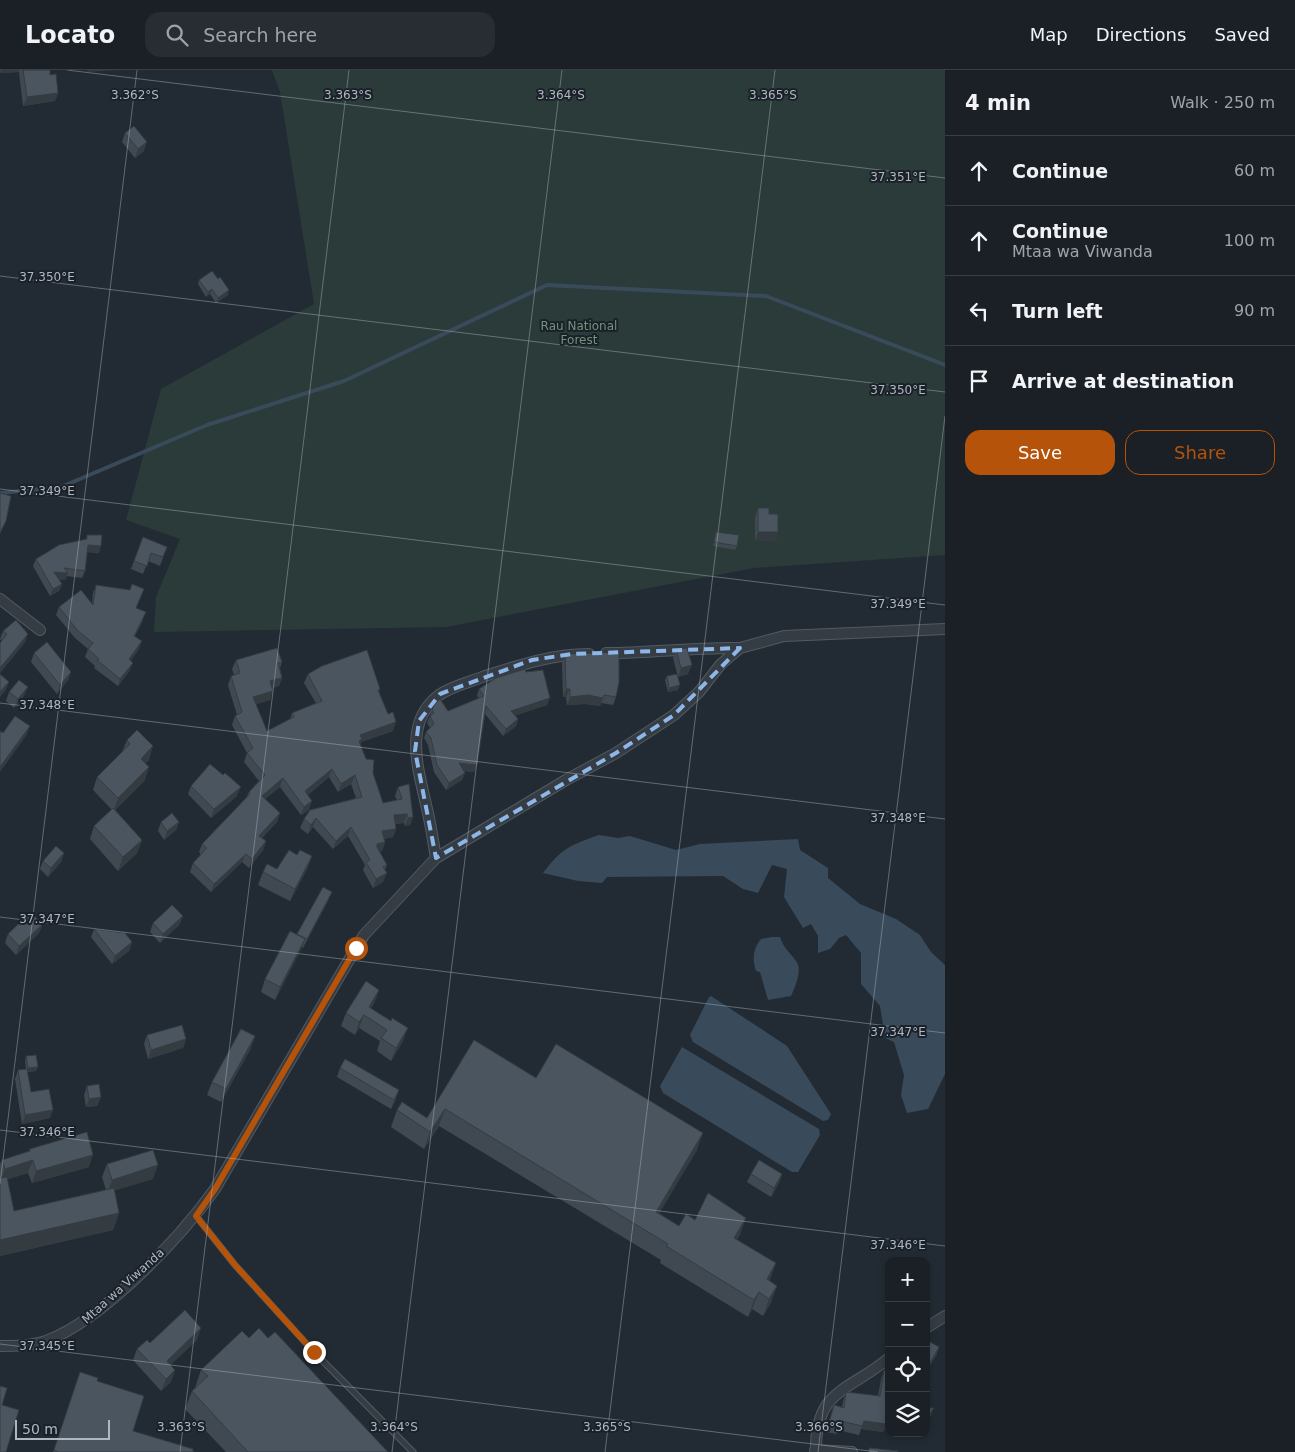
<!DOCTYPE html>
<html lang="en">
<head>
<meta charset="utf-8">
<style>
	body { margin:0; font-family:"DejaVu Sans",sans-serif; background:#272d32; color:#f1f3f6 }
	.controls { position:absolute; right:15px; bottom:15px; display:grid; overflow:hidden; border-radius:10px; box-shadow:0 2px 8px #0003 }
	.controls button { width:45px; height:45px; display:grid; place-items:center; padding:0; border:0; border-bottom:1px solid #383e43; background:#1a2026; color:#f1f3f6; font:25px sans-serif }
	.scale { position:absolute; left:15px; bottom:12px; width:95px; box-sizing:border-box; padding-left:5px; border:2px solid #afb7c1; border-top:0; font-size:14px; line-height:18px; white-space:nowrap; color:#afb7c1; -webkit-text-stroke:4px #1b2129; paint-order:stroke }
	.stop { position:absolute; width:15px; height:15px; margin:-11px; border:4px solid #b45309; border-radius:50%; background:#fff }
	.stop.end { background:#b45309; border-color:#fff; box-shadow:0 1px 5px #0008 }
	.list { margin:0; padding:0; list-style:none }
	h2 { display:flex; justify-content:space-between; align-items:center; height:65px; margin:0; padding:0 20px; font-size:21px }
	h2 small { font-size:16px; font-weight:400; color:#9fa3a7 }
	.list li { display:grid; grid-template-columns:32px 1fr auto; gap:15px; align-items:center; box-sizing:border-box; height:70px; padding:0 20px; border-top:1px solid #383e43 }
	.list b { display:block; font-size:19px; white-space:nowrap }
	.list p { margin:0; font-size:16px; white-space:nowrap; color:#9fa3a7 }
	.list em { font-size:16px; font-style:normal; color:#9fa3a7 }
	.actions { display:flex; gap:10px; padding:15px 20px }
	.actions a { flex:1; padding:11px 0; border:1px solid #b45309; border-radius:15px; text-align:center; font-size:18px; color:#b45309 }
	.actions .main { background:#b45309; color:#fff }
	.icon { flex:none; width:28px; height:28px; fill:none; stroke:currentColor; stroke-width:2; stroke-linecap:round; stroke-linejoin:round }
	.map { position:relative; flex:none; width:945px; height:1382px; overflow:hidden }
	header { display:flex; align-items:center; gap:30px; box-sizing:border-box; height:70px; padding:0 25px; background:#1a2026; border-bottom:1px solid #383e43 }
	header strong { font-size:24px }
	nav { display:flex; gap:28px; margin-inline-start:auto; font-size:18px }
	.search { width:350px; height:45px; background:#272d32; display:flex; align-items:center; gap:12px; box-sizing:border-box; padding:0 18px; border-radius:15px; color:#9fa3a7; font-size:19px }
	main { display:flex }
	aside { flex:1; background:#1a2026 }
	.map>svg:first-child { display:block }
	.green { fill:#2a3b39 }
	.water { fill:#394a5b }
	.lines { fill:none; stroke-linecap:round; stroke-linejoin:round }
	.stream { stroke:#394a5b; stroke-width:4 }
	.service-casing { stroke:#525a62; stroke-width:7 }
	.minor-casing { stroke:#525a62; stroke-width:12 }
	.service { stroke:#353c44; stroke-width:5 }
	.minor { stroke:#353c44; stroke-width:10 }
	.wall { fill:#404952 }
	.shaded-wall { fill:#343c42 }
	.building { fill:#4b555f; stroke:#343c42 }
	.route { stroke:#b45309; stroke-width:6 }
	.marked { fill:none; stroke:#8db6e9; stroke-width:4; stroke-dasharray:10 6; stroke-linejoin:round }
	.ticks { fill:none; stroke:#afb7c1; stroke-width:1; stroke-opacity:0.45 }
	.labels { text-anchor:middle; stroke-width:4; stroke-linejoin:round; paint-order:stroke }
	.park-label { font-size:12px; fill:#719477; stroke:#1b2129 }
	.street-label { font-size:12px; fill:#afb7c1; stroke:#1b2129 }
	.ticks-label { font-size:12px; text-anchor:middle; fill:#afb7c1; stroke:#1b2129; stroke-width:4; stroke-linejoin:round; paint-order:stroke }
</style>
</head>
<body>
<header>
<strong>Locato</strong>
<div class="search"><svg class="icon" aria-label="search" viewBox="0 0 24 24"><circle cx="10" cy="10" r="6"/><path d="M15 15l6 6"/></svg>Search here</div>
<nav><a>Map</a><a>Directions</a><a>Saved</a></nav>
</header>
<main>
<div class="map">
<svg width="945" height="1382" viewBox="0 0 945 1382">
	<rect width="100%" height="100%" fill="#222b33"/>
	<path class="green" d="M272 0H945V485L754 498 446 557 154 562 156 527 180 469 126 450 161 319 314 234 280 22Z"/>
	<path class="water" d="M599 765 618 768 630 766 676 780 700 774 798 769 800 780 828 798V808L860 834 896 849 920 865 931 882 945 895V1004L928 1039 907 1043 901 1025 904 1005 894 972 885 968 880 936 861 914V883L846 865 839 868 830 879 818 883V866L811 854 803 858 784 827 787 799 772 795 758 823 743 819 723 806 607 807 602 813 578 811 543 803C561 779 570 775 599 765Z
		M772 867H780C784 879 789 881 796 891 803 900 795 917 791 926L768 930 760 902 756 901C752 889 753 879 761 869Z
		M711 926 787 976 831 1044 828 1050 823 1051 693 972 690 965 709 927Z
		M682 977 819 1059 820 1065 798 1102H792L663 1023 660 1016Z"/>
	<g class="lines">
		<path class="stream" d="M0 423 61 417 207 355 344 311 547 215 766 226 945 295"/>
		<g class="service-casing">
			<path id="service" d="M196 1146 235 1195 314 1282 413 1382"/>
		</g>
		<g class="minor-casing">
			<path id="minor" d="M0 529 40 560
				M606 583C651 583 696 577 740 578
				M436 788C433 771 431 755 427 739 419 701 402 653 439 625 452 616 470 612 485 606 520 595 552 584 589 584
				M926 1258 945 1246
				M0 1276C15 1276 31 1276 46 1271 104 1249 179 1169 215 1119L356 878 364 865 436 788 566 710 616 683 674 645 699 622 721 594 740 578 784 566 945 559
				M815 1380 852 1382
				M816 1382C815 1319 848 1322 889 1288"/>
		</g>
		<use href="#service" class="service"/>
		<use href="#minor" class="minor"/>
	</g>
	<path class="wall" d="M0 0H50V5L58 23 55 31 23 36 19 2 0 3Z
		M125 63 144 81 135 88 122 72Z
		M199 210 228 225 216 233 210 224 206 227 198 214Z
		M758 438 769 444 778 462 775 471H755V447Z
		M716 462 737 476 735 480 713 476Z
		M87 465 99 483 87 482 85 501 82 508 67 506 65 510 59 509 62 514 59 521 50 526 33 496 36 489 86 469Z
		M143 467 167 477 160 496 148 491 143 504 131 499Z
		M96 515 136 538 143 550 135 566 139 579 130 591V600L118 616 94 598 95 596 85 587 88 579 75 568 56 545 59 537 92 533 93 523Z
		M3 561 25 572 0 603V573L2 571 0 569Z
		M676 579 688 604 678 607 673 588Z
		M34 583 71 602 68 610 57 624 31 592Z
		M565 584 616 627 613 635 601 633 600 636 585 634 567 635 566 627H563L562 593Z
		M236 590 282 592 280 598 282 608 279 616 272 618 270 630 256 634 267 661 290 649 292 643 316 633 304 613 308 604 380 619 379 623 393 661 361 672 360 675 373 703 383 733 397 730 395 726 398 717 413 747 410 755 405 756 404 753 396 754V759L393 767 384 769 385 772 382 781 379 782 387 795 385 800 383 812 373 818 363 800 365 795 348 766 333 779 313 757 308 764 300 758 304 749 356 728 351 714 338 722 329 707 308 725 309 740 301 745 280 717 265 729 280 743 277 752 262 768 266 771 263 780 249 798 242 792 211 822 190 802 193 793 201 785 199 782 202 774 246 728 249 722 259 711 244 692 247 683 232 655 235 646 237 645 228 615 231 606 234 605 232 599Z
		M526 602 547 635 515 645 518 649 516 656 503 666 485 644 477 695 474 702 464 701 465 703 462 710 446 720 434 702 428 675 424 668 426 662 430 658 427 653 432 640 448 641 479 628 477 626 479 619Z
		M667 606 678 620 668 622 665 610Z
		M9 622 24 626 14 638 6 631Z
		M127 670 149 690 145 693V710L115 740 142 770 137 783 118 801 90 769 94 756 112 740 93 720 97 707 122 682Z
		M191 716 237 726 211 748 188 724Z
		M161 752H179L176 760 164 770 158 761Z
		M64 783 61 792 48 807 40 799 43 791Z
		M297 785 312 786 307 799 290 831 258 815 263 802 277 799Z
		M332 822 328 831 303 878 302 877 275 930 261 922 265 909 297 865Z
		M183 846 179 855 160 873 150 862 153 853Z
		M42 855 39 863 16 885 5 873 8 864Z
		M94 859 132 872 129 881 112 894 91 867Z
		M379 920 374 933 371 938 403 971 391 991 377 981 380 971 359 958 355 965 341 956 346 943Z
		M147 965 186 969 183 978 148 989 144 974Z
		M255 966 250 980 221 1032 207 1025 212 1012Z
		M474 970 536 1008 697 1080 659 1143 679 1156 695 1150 740 1165 737 1169 769 1211 771 1233 763 1246 752 1239 748 1247 660 1193 661 1190 439 1056 424 1079 391 1057 397 1040 427 1048Z
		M26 986 36 1001 27 1002 31 1022 50 1048 22 1054 15 1009 18 1000 26 999 25 991Z
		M340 998 396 1029 391 1039 337 1007Z
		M87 1016 101 1027 97 1036 86 1037 84 1025Z
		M30 1079 89 1097 32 1113 28 1103 7 1109 14 1141 106 1120 102 1107 107 1094 153 1109 114 1120 119 1143 113 1160 0 1186V1094L2 1090 29 1081Z
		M751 1104H782L779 1113 771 1127 747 1112Z
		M249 1268H268L388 1382H226L185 1339 192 1321 195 1318 201 1300Z
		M197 1270 170 1295 171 1312 161 1321 133 1290 137 1279 150 1273Z
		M939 1277 936 1286 926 1302V1279Z
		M884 1300V1360L883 1362 861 1359 859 1365 838 1360 837 1364 826 1362 831 1344 834 1335 842 1337 843 1331 846 1322 878 1326 881 1309Z
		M80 1302 97 1311 133 1361 193 1382H53Z"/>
	<path class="shaded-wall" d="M1 0H19V2L0 3Z
		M88 0H119L87 2Z
		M58 23 55 31 23 36 27 27Z
		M147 72 144 81 135 88 138 79Z
		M212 219 210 224 206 227 208 222Z
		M229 220 228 225 216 233 218 228Z
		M758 462H778L775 471H755Z
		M88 475 101 476 99 483 86 482Z
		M54 502 68 503 65 510 52 509Z
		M62 514 59 521 50 526 53 519Z
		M28 564 25 572 0 603V598Z
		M142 571 139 579 126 597 129 589Z
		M133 593 130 600 118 616 120 609Z
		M692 595 688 604 678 607 681 598Z
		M71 602 68 610 57 624 60 615Z
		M282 608 279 616 267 620 270 611Z
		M9 612 6 620 0 627V622Z
		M680 615 678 620 668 622 669 618Z
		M28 617 24 626 14 638 18 629Z
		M566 619H570L566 627H563Z
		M273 621 270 630 250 636 253 627Z
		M588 625 603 628 600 636 585 634 567 635 570 627Z
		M550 628 547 635 509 648 511 641Z
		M518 649 516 656 503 666 506 659Z
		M396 652 393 661 361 672 359 677 355 679 360 665Z
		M30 656 26 666 0 702V697Z
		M153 676 149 690 137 702 141 689Z
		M459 693 477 695 474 702 456 700Z
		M149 697 145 710 113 742 118 728Z
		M332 699 329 707 302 730 305 721Z
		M465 703 462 710 446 720 449 713Z
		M355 705 351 714 338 722 341 714Z
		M283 708 280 717 258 734 262 726Z
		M241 717 237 726 211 748 214 739Z
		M312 731 309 740 301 745 304 737Z
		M280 743 277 752 255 774 259 766Z
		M407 744 404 753 391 754 394 745Z
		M413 747 410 755 405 756 408 748Z
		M316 748 313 757 308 764 311 755Z
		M179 752 176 760 164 770 167 761Z
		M351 757 348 766 333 779 336 771Z
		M396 759 393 767 379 770 382 761Z
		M142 770 137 783 118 801 123 787Z
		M266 771 263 780 249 798 252 789Z
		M385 772 382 781 374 783 377 774Z
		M64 783 61 792 48 807 51 798Z
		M246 784 242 792 211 822 214 814Z
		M312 786 307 799 290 831 295 819Z
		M387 803 383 812 373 818 376 809Z
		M332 822 328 831 303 878 307 869Z
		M183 846 179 855 160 873 163 864Z
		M42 855 39 863 16 885 19 876Z
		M305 869 300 882 275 930 280 917Z
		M132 872 129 881 112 894 115 886Z
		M379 920 374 933 366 946 369 937Z
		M364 945 359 958 355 965 359 952Z
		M408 958 403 971 391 991 396 978Z
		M255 966 250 980 221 1032 226 1019Z
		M186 969 183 978 148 989 151 980Z
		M38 997 36 1001 26 1002 28 998Z
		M399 1020 396 1029 391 1039 394 1030Z
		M101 1027 97 1036 86 1037 89 1029Z
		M445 1039 439 1056 424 1079 430 1062Z
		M53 1040 50 1048 22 1054 25 1045Z
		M703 1063 697 1080 650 1159 656 1142Z
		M93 1085 89 1097 32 1113 36 1101Z
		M33 1090 28 1103 0 1112 5 1099Z
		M158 1095 153 1109 107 1123 112 1110Z
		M782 1104 779 1113 771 1127 774 1118Z
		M119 1143 113 1160 0 1186V1170Z
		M746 1148 740 1165 728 1184 734 1168Z
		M776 1193 770 1210 762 1224 767 1209Z
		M777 1216 771 1233 763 1246 769 1229Z
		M759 1222 752 1239 748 1247 754 1230Z
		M201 1258 197 1270 162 1303 167 1291Z
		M939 1277 936 1286 926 1302 930 1293Z
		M175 1300 171 1312 161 1321 166 1309Z
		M934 1338 931 1346 926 1353V1348Z
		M864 1351H889V1360H884L883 1362 861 1359Z"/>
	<path class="building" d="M23 0H50V5L56 4 58 23 27 27Z
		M134 56 147 72 138 79 125 63Z
		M212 201 218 209 220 207 229 220 218 228 212 219 208 222 199 210Z
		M0 423 11 426 6 451 0 463Z
		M758 438H769V444H778V462H758Z
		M716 462 739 465 737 476 714 472Z
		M87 465H102L101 476 88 475 85 501 64 498 68 503 54 502 62 514 53 519 36 489 59 475 87 469Z
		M143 467 167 477 163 487 151 483 147 496 134 491Z
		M132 514 144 519 136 538 146 542 134 566 142 571 129 589 133 593 120 609 97 590 99 589 88 579 93 573 78 561 59 537 81 520 93 535 96 515 130 520Z
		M16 550 28 564 0 598V573L7 564 3 561Z
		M47 572 71 602 60 615 34 583Z
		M277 578 282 592 278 593 282 608 270 611 273 621 253 627 267 661 294 647 292 643 322 631 308 604 322 596 367 580 380 619 378 620 388 644 393 642 396 652 360 665 362 669 359 671 366 689 374 690 373 703 383 733 402 729 398 717 409 714 413 747 408 748 407 744 394 745 396 759 382 761 385 772 377 774V777L387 795 383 797 387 803 376 809 366 792 370 790 351 757 336 771 316 748 311 755 304 749 310 740 362 727 355 705 341 714 332 699 305 721 312 731 304 737 283 708 262 726 280 743 259 766 266 771 252 789 246 784 214 814 193 793 207 778 202 774 250 724 249 722 265 705 247 683 253 678 235 646 242 642 231 606 240 603 236 590Z
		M687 578 692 595 681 598 676 579Z
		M619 582V612L616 627 604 625 603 628 588 625 570 627V619H566L565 584Z
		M525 599 526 602 543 600 550 628 511 641 518 649 506 659 486 636 477 695 459 693 465 703 449 713 437 695 431 668 426 662 434 654 430 646 434 643 432 640 435 634 440 629 448 641 484 626 479 619 496 608Z
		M0 604 9 612 0 622Z
		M677 604 680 615 669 618 667 606Z
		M19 610 28 617 18 629 9 622Z
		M15 646 30 656 0 697V661L3 663Z
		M137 660 153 676 141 689 149 697 118 728 97 707 130 674 127 670Z
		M210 694 223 705 225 703 241 717 214 739 191 716Z
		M113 738 142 770 123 787 94 756Z
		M172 743 179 752 167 761 161 752Z
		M56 776 64 783 51 798 43 791Z
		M289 780 297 785 300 780 312 786 295 819 263 802 267 794 277 799Z
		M323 817 332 822 307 869 297 864Z
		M172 835 183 846 163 864 153 853Z
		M31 842 42 855 19 876 8 864Z
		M94 859 125 863 132 872 115 886Z
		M290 861 305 869 280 917 265 909Z
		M366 911 379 920 369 937 391 951 392 948 408 958 396 978 381 968 387 960 364 945 359 952 346 943Z
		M182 955 186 969 151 980 147 965Z
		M241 959 255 966 226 1019 212 1012Z
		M474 970 536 1008 556 974 703 1063 656 1142 679 1156 686 1144 695 1150 708 1123 746 1148 734 1168 776 1193 767 1209 777 1216 769 1229 759 1222 754 1230 666 1176 668 1174 445 1039 430 1062 397 1040 402 1032 427 1048Z
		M36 985 38 997 28 998 26 986Z
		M345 989 399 1020 394 1030 340 998Z
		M27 999 31 1022 49 1019 53 1040 25 1045 18 1000Z
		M99 1014 101 1027 89 1029 87 1016Z
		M87 1062 93 1085 36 1101 33 1090 5 1099 2 1090 30 1081V1079Z
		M153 1080 158 1095 112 1110 107 1094Z
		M759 1090 782 1104 774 1118 751 1104Z
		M7 1107 14 1141 114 1118 119 1143 0 1170V1108Z
		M185 1240 201 1258 167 1291 175 1300 166 1309 137 1279 147 1270 150 1273Z
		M259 1258 268 1268 275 1262 388 1382H248L192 1321 208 1306 201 1300 242 1261 249 1268Z
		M930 1272 939 1277 930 1293 926 1291V1279Z
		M884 1300 889 1302V1351H887L886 1354 864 1351 862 1356 841 1351 840 1356 829 1353 834 1335 844 1338 846 1322 880 1326Z
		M80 1302 98 1308 97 1311 144 1326 133 1361 193 1379V1382H57V1381L54 1380Z
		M0 1316 7 1318 2 1335 19 1340 6 1382H0Z
		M926 1338H934L926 1348Z
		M869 1378 898 1381V1382H869Z"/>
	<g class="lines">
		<path class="route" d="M314 1282 235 1195 196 1146 215 1119 356 878"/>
	</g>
	<path class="marked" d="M740 578 674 645 616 683 436 788 415 681 419 651 440 624 532 590 572 584Z"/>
	<path class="ticks" d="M67 0 945 108M0 206 945 322M0 419 945 535M0 633 945 749M0 847 945 963M0 1060 945 1176M0 1114 137 0M0 1274 878 1382M180 1382 349 0M392 1382 562 0M605 1382 775 0M818 1382 945 346"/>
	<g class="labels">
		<g class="park-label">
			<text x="579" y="260">Rau National<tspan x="579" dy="14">Forest</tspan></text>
		</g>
		<g class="street-label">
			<text transform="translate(123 1216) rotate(-42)" y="4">Mtaa wa Viwanda</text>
		</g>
	</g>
	<g class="ticks-label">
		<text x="348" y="29">3.363°S</text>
		<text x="561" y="29">3.364°S</text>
		<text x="773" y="29">3.365°S</text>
		<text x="135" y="29">3.362°S</text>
		<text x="898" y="111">37.351°E</text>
		<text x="47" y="211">37.350°E</text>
		<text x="898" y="324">37.350°E</text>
		<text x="47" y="425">37.349°E</text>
		<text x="898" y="538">37.349°E</text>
		<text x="47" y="639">37.348°E</text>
		<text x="898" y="752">37.348°E</text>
		<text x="47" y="853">37.347°E</text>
		<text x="898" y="966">37.347°E</text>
		<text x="47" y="1066">37.346°E</text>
		<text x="898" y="1179">37.346°E</text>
		<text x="47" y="1280">37.345°E</text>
		<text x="181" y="1361">3.363°S</text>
		<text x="394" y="1361">3.364°S</text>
		<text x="607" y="1361">3.365°S</text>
		<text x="819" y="1361">3.366°S</text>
	</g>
</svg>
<div class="controls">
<button>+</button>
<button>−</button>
<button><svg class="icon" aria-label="locate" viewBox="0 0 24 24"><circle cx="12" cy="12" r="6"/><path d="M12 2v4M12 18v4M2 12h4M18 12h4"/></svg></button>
<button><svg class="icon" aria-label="layers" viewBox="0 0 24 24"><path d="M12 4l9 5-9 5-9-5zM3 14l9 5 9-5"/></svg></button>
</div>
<div class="scale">50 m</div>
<div class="stop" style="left:356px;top:878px"></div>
<div class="stop end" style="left:314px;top:1282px"></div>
</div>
<aside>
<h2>4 min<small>Walk · 250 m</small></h2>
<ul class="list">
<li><svg class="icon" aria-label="ahead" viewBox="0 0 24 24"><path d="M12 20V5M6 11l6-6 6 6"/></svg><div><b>Continue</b></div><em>60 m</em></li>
<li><svg class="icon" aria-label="ahead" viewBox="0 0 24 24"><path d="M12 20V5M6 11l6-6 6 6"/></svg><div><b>Continue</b><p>Mtaa wa Viwanda</p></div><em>100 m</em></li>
<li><svg class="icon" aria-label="left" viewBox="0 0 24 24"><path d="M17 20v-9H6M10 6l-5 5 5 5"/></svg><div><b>Turn left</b></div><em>90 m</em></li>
<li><svg class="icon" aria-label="arrive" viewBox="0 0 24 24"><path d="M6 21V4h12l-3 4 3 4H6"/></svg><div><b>Arrive at destination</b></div></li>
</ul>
<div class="actions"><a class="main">Save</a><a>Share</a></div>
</aside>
</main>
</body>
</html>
